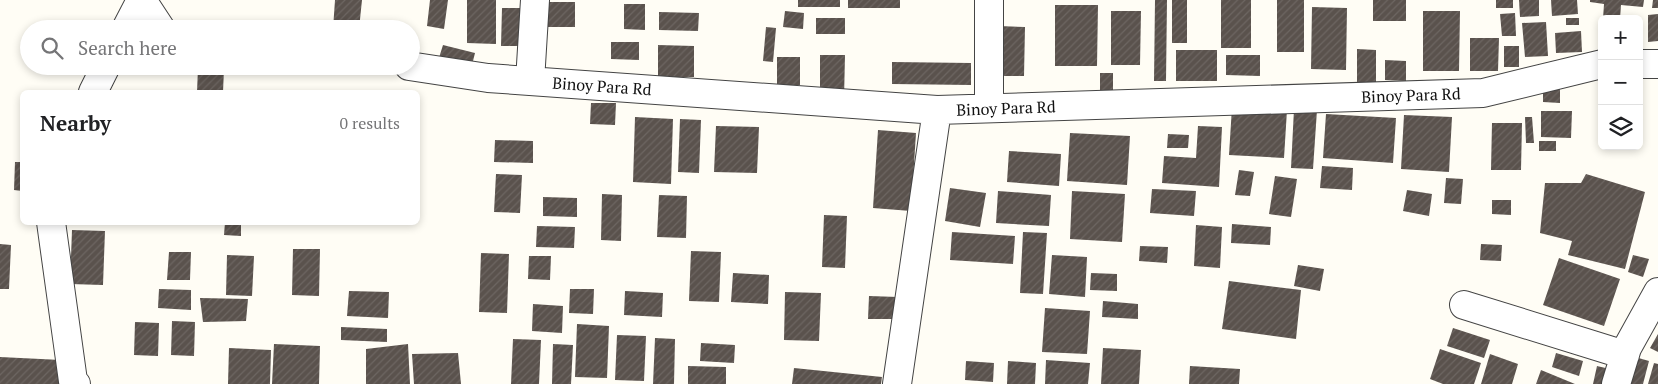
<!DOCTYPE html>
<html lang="en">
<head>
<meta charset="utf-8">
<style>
	body { margin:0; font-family:"PT Serif",serif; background:#f6f6f6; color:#202124 }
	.controls { position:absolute; right:15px; top:15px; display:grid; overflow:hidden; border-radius:8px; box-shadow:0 2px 8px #0003 }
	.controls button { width:45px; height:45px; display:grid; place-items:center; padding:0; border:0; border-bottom:1px solid #e0e0e0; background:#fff; color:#202124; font:25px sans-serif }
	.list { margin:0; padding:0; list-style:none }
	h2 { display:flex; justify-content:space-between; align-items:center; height:65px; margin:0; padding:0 20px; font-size:21px }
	h2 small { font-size:16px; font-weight:400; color:#757577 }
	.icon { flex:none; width:28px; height:28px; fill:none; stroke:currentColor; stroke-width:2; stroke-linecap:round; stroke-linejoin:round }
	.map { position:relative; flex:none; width:1658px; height:384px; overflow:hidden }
	.search { position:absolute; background:#fff; box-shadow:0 2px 8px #0003; left:20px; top:20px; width:400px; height:55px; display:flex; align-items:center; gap:12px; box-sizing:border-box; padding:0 18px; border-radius:28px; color:#757577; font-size:19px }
	.panel { position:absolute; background:#fff; box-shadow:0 2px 8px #0003; left:20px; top:90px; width:400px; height:135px; border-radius:8px }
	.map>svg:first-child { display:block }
	.building { fill:url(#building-hatch) }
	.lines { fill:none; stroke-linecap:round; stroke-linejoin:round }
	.minor-casing { stroke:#444; stroke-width:30 }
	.minor { stroke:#fff; stroke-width:28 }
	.labels { text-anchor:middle; stroke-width:5; stroke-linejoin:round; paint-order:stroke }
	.street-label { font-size:16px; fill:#111; stroke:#fff }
</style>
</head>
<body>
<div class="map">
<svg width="1658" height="384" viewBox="0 0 1658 384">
	<defs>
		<pattern id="building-hatch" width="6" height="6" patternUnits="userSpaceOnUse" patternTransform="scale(1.25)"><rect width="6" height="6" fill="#5a524d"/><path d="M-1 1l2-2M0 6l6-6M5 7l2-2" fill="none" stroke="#6d6662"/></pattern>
	</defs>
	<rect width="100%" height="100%" fill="#fffdf5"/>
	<path class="building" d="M335 0H362L359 29H333Z
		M430 0H448L444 29 427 26Z
		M467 0H496V44L467 43Z
		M798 0H840V7H798Z
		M848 0H900V8H848Z
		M1155 0H1167L1166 81H1154Z
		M1172 0H1187V43H1172Z
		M1221 0H1251V48H1221Z
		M1277 0H1304V52H1277Z
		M1373 0H1406V21H1373Z
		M1496 0H1513V8H1496Z
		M1519 0H1539V16L1520 17Z
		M1551 0H1577L1578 14 1552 16Z
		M1590 0H1644L1643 7 1621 5 1620 19H1603L1604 4 1590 2Z
		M1653 0H1658V8H1652Z
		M540 2H575V27H540Z
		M624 4H645V30L624 29Z
		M1055 5H1098L1097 66H1055Z
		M1312 7 1347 8 1346 70 1311 69Z
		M502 8H528L527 46H501Z
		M785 11 804 13 803 29 783 27Z
		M1111 11H1141L1140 65H1111Z
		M1423 11H1460L1459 71H1423Z
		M659 12 699 13 698 31 659 30Z
		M1515 13 1516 36H1502L1500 14Z
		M1658 14V41L1648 42V15Z
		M816 18H845V34H816Z
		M1566 18H1579V25H1566Z
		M1546 22 1548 56 1525 57 1522 23Z
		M998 26 1025 27 1024 76H997Z
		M766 27 776 28 773 62 763 61Z
		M1581 31 1582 52 1556 53 1555 33Z
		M1470 38H1499L1498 71H1470Z
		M611 42H639V60L611 59Z
		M443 45 475 53 471 69 438 61Z
		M658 45 694 46V77H658Z
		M1504 46H1519V67H1504Z
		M1357 49 1376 50V83H1357Z
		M1176 50H1217V81H1176Z
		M820 55H845L844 99 820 98Z
		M1226 55H1260V76L1226 75Z
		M777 57H800V85H777Z
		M1385 60 1406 61V81L1385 80Z
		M892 62 971 63V85L892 84Z
		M198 68 224 69 223 92H197Z
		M1100 73H1113V92L1100 91Z
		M1543 85H1560V103L1543 102Z
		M591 103H616L615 125 590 124Z
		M1232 107 1287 110 1284 158 1229 155Z
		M1294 109 1317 110 1313 169 1291 168Z
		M1541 111H1572L1571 138 1541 137Z
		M1326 114 1396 118 1393 163 1323 158Z
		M1404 115 1452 117 1449 172 1401 169Z
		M635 117 673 119 671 184 633 182Z
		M1525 117H1532L1534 143H1526Z
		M680 119 701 120 699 173 678 172Z
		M1492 123H1522L1521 170H1491Z
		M716 126 759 127 757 173 714 172Z
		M1198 126 1222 127 1219 187 1162 183 1164 156 1196 158Z
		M878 130 916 133 911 211 873 208Z
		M1070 133 1130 136 1127 185 1067 181Z
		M1168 134 1189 135 1188 148H1167Z
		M495 140 533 141V163L494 162Z
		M1539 141H1556V151H1539Z
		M1009 151 1061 154 1059 186 1007 182Z
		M15 162H22V191L14 190Z
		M1322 166 1353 168 1352 190 1320 188Z
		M1239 170 1254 172 1250 196 1235 195Z
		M496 174 522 175 520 213 494 212Z
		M1586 174 1645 192 1625 269 1568 255 1572 241 1540 233 1545 183H1581Z
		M1275 176 1297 179 1291 217 1269 214Z
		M1446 178 1463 179 1461 204 1444 203Z
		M950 188 986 193 980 227 945 221Z
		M1152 189 1196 191 1194 216 1150 213Z
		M1407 190 1432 194 1429 216 1403 211Z
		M998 191 1051 195 1049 226 996 223Z
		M1072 191 1125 194 1122 242 1070 239Z
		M602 194 622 195 621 241 601 240Z
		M659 195 687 196 686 238 657 237Z
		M543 197 577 198V217L543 216Z
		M1492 200H1511V215L1492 214Z
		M824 215 847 216 845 268 822 267Z
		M225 222H241V236L224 235Z
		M1232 224 1271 227 1270 245 1231 243Z
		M1196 225 1222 227 1220 268 1194 266Z
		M537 226 575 227 574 248 536 247Z
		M72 230 105 231 103 285 70 284Z
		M952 232 1015 236 1013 264 950 260Z
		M1023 232 1047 233 1043 294 1020 293Z
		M0 244 11 245 9 289H0Z
		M1481 244 1502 245 1501 261 1480 260Z
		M1140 246 1168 247 1167 263 1139 261Z
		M293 249H320L319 296 292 295Z
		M691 251 721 252 719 302 689 301Z
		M169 252H191L190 280H167Z
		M481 253 509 254 507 313 479 312Z
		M227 255 254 256 252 296 226 295Z
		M1052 255 1087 257 1085 297 1049 294Z
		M1633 255 1649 259 1643 277 1628 272Z
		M529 256H551L550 280 528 279Z
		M1559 258 1620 279 1604 326 1543 305Z
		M1298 265 1324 269 1320 291 1294 286Z
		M733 273 769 275 768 304 731 302Z
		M1091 273 1117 274V291L1090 290Z
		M1229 281 1301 290 1296 339 1222 329Z
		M159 289 191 290V310L158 308Z
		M570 289H594L593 314 569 313Z
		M349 291 389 292 388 318 347 316Z
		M625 291 663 293 662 317 624 315Z
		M785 292 821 293 819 341 784 340Z
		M869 296 898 297 897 319H868Z
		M200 298 248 299 246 321 203 322Z
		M1103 301 1138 304V319L1102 317Z
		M533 304 563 306 562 333 532 331Z
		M1045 308 1090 311 1087 354 1042 352Z
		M172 321 195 322 194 356 171 355Z
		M135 322 159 323 158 356 134 355Z
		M577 324 609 326 607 378 575 377Z
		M341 327 387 329V342L341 340Z
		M1453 328 1490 340 1484 358 1447 346Z
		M1658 334V352L1650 348Z
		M617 335 646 336 644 381 615 380Z
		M655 338 675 339 674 384H653Z
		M513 339 541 340 539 384H511Z
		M701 343 735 345 734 363 700 361Z
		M274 344 320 346 319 384H272Z
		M408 344 410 384H366V349Z
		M553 344 573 345 571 384H552Z
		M229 348 271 350 270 384H228Z
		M1103 348 1141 350 1139 384H1101Z
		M1440 349 1481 363 1474 384H1443L1430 379Z
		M458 353 461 384H414L412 354Z
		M1556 353 1583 361 1579 376 1552 367Z
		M1490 354 1518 364 1512 384H1481Z
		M0 357 61 360 59 384H0Z
		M1635 357 1649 361 1643 384H1628Z
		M1046 360 1090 363 1088 384H1045Z
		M966 361 994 363 993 382 965 380Z
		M1008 361 1036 363 1035 384H1007Z
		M1654 363 1658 364V384H1648Z
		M688 366 726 367V384H688Z
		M1190 366 1240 369 1239 384H1189Z
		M1597 366 1614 370 1611 384H1593Z
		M794 368 882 377 881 384H792Z
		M1541 370 1575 384H1536Z"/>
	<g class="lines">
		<g class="minor-casing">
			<path id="minor" d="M142 0 161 29
				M126 29 141 0
				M1639 64H1658
				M409 66 488 78 937 110 1483 93 1602 64
				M530 81 535 0
				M93 92 106 66
				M989 108V0
				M51 222 73 381 76 384
				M1464 305 1625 355
				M897 384 937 110
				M1616 384 1627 348 1658 292"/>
		</g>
		<use href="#minor" class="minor"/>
	</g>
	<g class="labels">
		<g class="street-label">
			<text transform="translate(602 86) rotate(4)" y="6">Binoy Para Rd</text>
			<text transform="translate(1411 95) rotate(-2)" y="6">Binoy Para Rd</text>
			<text transform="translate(1006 108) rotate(-2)" y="6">Binoy Para Rd</text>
		</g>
	</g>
</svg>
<div class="controls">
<button>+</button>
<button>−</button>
<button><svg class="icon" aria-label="layers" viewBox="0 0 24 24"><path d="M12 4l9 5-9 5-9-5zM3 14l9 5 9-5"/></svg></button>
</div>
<div class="search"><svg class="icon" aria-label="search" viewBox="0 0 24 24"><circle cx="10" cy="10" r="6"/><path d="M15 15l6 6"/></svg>Search here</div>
<section class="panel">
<h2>Nearby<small>0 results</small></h2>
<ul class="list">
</ul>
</section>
</div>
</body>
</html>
